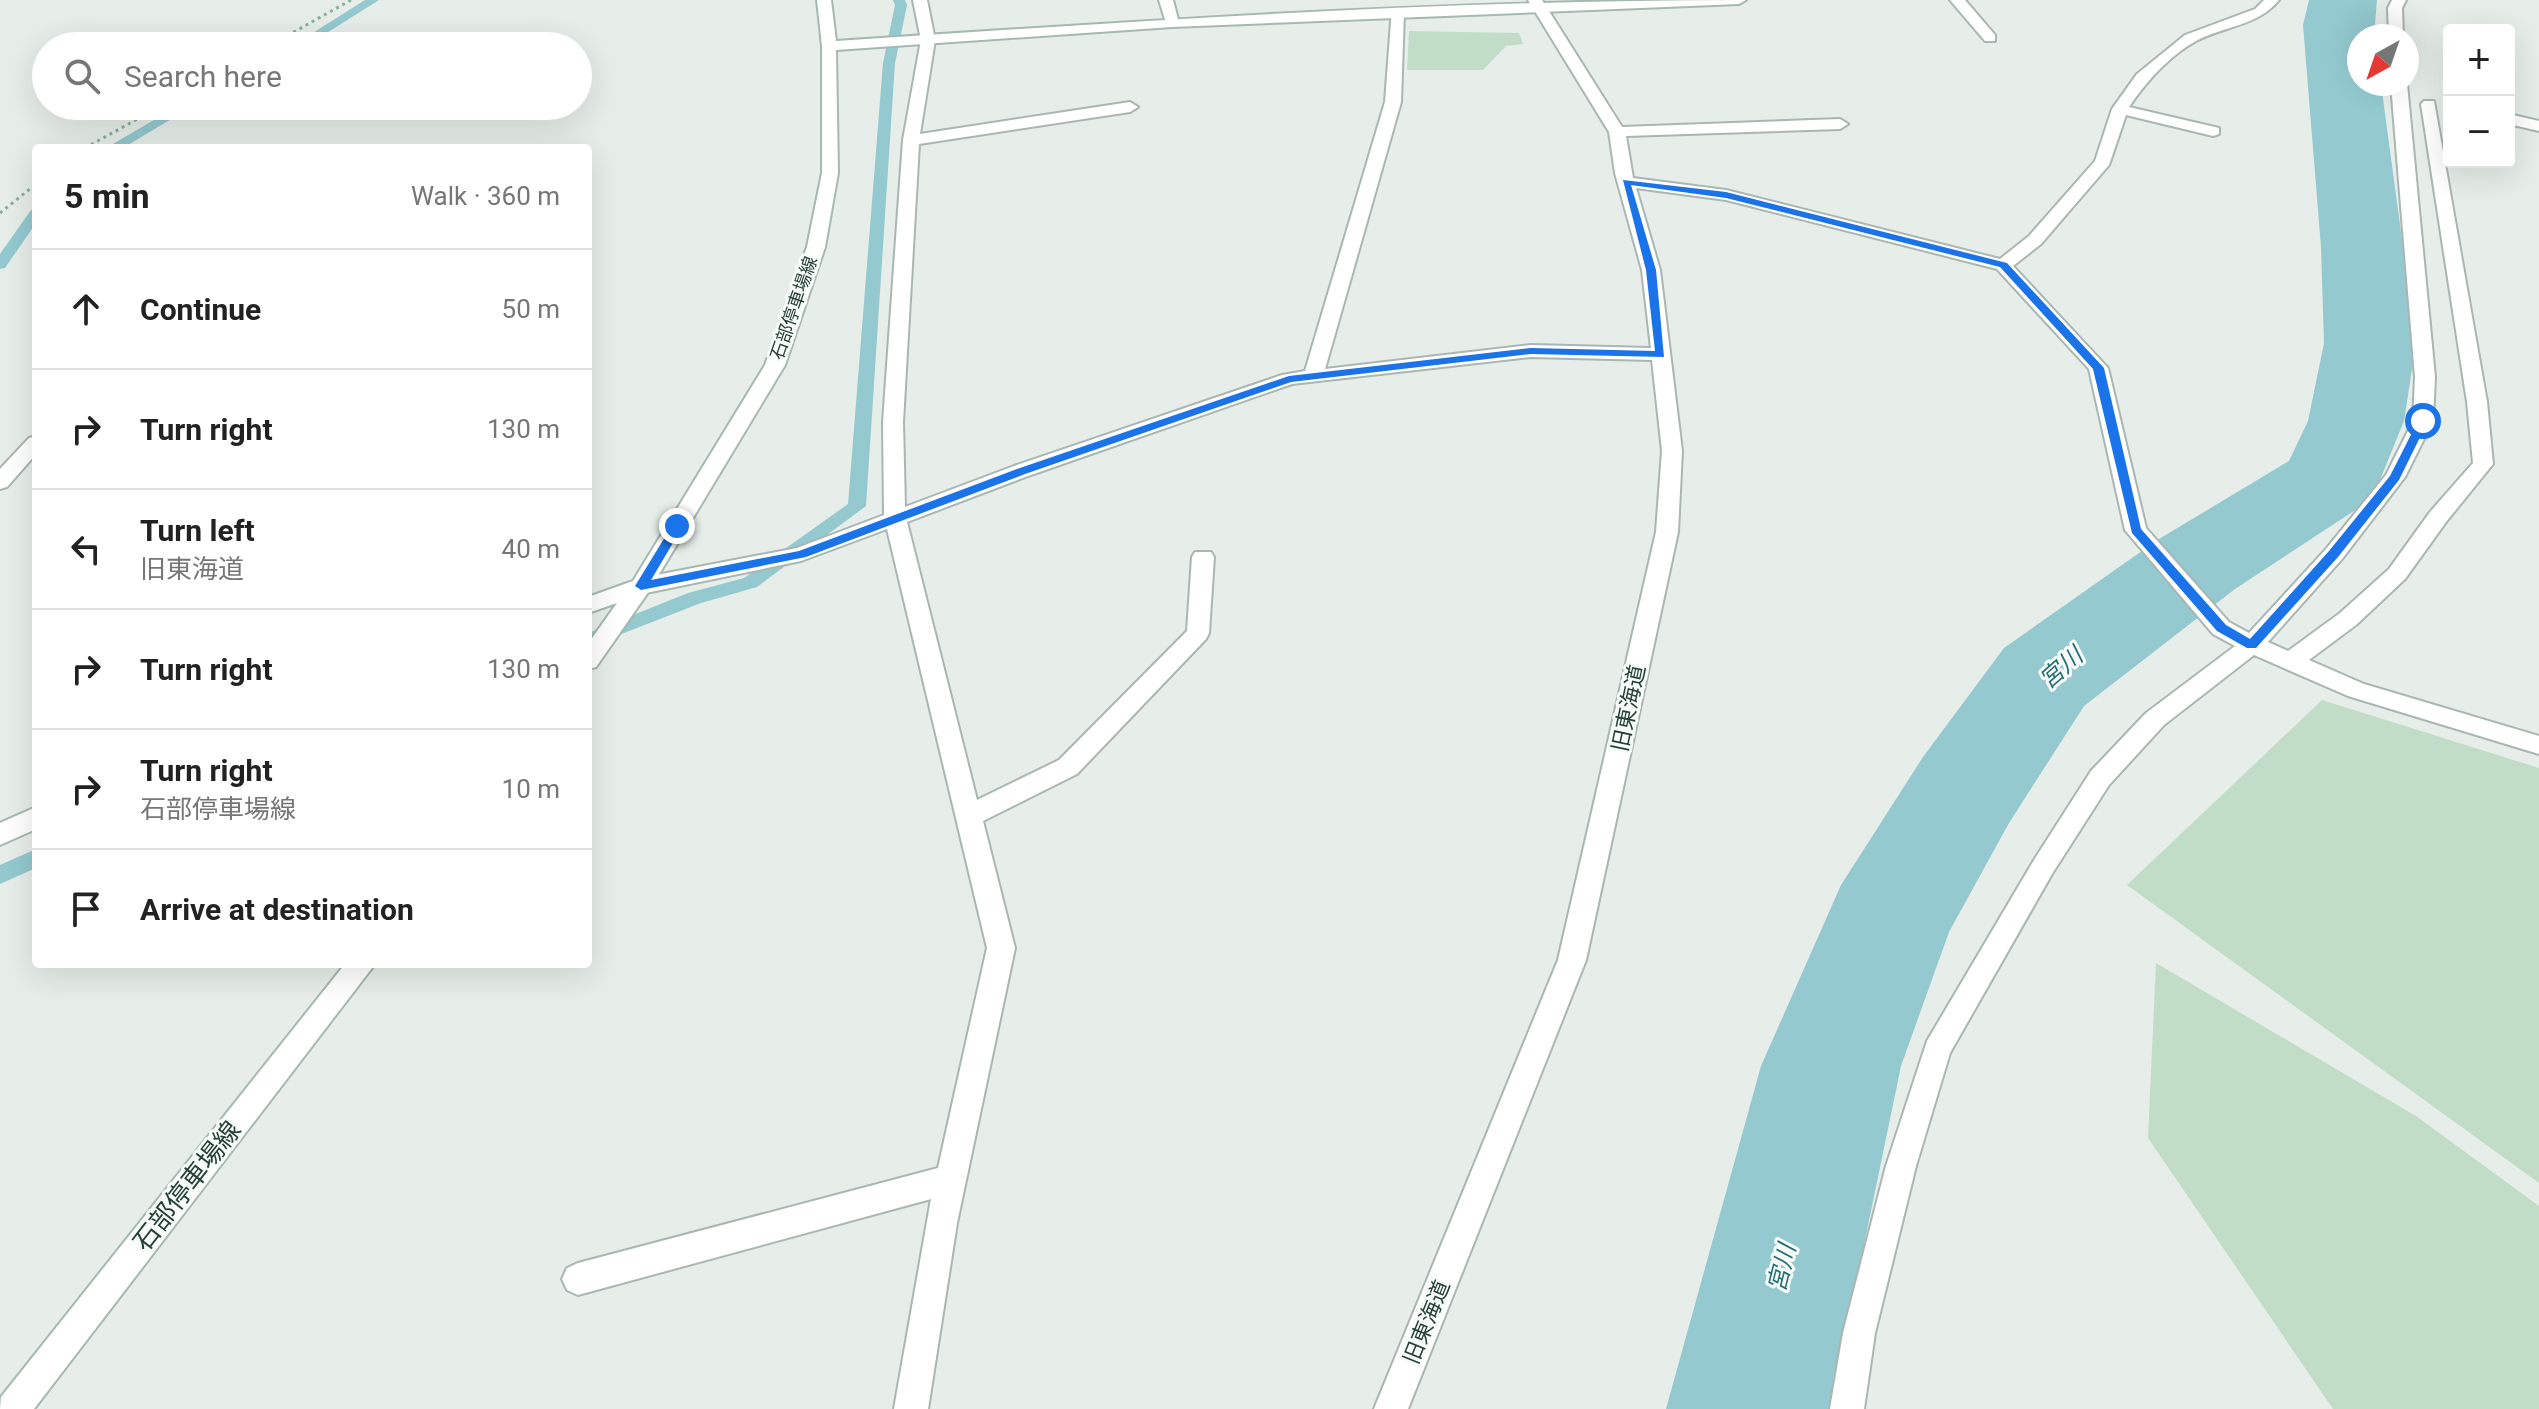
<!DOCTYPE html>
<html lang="en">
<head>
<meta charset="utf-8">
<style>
	body { margin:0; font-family:Roboto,"Noto Sans JP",sans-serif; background:#f6f6f6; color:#222 }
	.controls { position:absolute; right:24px; top:24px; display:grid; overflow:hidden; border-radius:8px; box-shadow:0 8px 32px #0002 }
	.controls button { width:72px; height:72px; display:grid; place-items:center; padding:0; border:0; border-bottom:2px solid #e0e0e0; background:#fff; color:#222; font:40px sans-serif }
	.compass { position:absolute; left:2347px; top:24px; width:72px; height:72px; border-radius:50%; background:#fff; box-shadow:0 8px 32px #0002; rotate:220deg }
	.stop { position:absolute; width:24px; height:24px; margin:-18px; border:6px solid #1a73e8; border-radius:50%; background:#fff }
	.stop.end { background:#1a73e8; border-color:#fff; box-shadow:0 2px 8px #0008 }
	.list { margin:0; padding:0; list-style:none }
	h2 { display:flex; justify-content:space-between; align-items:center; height:104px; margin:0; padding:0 32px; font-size:34px }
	h2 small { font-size:26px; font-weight:400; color:#767676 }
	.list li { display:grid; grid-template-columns:52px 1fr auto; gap:24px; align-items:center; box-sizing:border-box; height:120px; padding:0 32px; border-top:2px solid #e0e0e0 }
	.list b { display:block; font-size:30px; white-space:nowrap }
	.list p { margin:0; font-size:26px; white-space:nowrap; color:#767676 }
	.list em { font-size:26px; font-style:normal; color:#767676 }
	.icon { flex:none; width:44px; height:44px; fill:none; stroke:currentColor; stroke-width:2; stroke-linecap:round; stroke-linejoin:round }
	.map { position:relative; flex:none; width:2539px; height:1409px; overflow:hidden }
	.search { position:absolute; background:#fff; box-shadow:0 8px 32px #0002; left:32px; top:32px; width:560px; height:88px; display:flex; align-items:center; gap:20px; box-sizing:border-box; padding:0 28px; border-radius:44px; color:#767676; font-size:30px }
	.panel { position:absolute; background:#fff; box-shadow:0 8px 32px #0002; left:32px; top:144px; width:560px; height:824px; border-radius:8px }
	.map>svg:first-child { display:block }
	.green { fill:#c1ddc7 }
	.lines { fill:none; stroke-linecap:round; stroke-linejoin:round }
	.stream { fill:#93c9cf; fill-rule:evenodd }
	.river { fill:#93c9cf; fill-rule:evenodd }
	.street-casing { stroke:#a9b6b1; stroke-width:4 }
	.secondary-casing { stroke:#a6b9b1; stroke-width:4 }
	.path { stroke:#89b0a1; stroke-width:3; stroke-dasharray:3 4; stroke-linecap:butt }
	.street { fill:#fff; fill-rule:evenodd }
	.secondary { fill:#fff; fill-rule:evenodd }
	.route { fill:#1a73e8 }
	.labels { text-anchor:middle; stroke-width:6; stroke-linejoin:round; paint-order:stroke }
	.far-street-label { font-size:18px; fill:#264037; stroke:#f7fbf9 }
	.street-label { font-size:22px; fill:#264037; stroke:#f7fbf9 }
	.water-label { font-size:24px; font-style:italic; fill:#247078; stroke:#f7fbf9 }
	.near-street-label { font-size:26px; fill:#264037; stroke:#f7fbf9 }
</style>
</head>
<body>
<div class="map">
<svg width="2539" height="1409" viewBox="0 0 2539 1409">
	<rect width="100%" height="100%" fill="#e7eeea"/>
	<path class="green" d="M1409 31 1519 33 1523 44 1506 46 1483 70H1407Z
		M2322 700 2539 768V1183L2127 885Z
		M2156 963 2416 1116 2539 1206V1409H2333L2148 1138Z"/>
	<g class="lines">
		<path class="stream" d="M365 0H379L306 46H292Z
			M893 0H905L907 5 895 63 866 506 757 587 701 603 588 647V633L688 593 744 578 848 504 883 63 895 5Z
			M178 106H193L123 148H106Z
			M36 209V223L5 268 0 269V254L31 210Z
			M36 849V868L0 884V865Z"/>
		<path class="river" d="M2309 0H2377L2374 36H2359V84H2381L2416 343 2404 421 2380 480 2366 503 2235 589 2084 706 2009 823 1949 932 1901 1066 1830 1409H1666L1761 1066 1841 885 1923 757 2004 648 2159 539 2289 461 2308 421 2324 343 2321 247 2303 25Z"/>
		<g class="street-casing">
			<path id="street" d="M913 0H927L935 40 920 134 1130 102 1138 107 1130 112 919 144 903 422 905 507 1014 466 1282 375 1305 371 1385 102 1392 9H1402L1404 12 1401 102 1325 369 1531 345 1651 348 1642 270 1615 173 1609 132 1528 0H1542L1622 127 1840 119 1848 124 1840 129 1626 136 1633 178 1726 190 2000 259 2029 236 2095 161 2112 109 2137 74 2185 35 2255 9 2264 0H2279C2258 26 2224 26 2196 41 2169 56 2146 82 2129 107L2219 128V134L2213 136 2126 115 2109 165 2041 244 2013 266 2108 368 2146 528 2229 622 2249 633 2326 549 2386 475 2413 421 2415 377 2391 84H2407L2435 377 2433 421 2405 477 2342 559 2268 642 2288 651 2340 613 2389 569 2430 512 2473 463 2467 402 2421 104 2424 101H2434L2487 402 2493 464 2446 522 2405 579 2356 625 2309 660 2364 684 2539 736V754L2348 696 2254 655 2164 725 2109 785 2052 874 1950 1053 1916 1166 1875 1333 1864 1409H1830L1843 1333 1886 1166 1927 1041 2034 860 2091 771 2146 713 2235 646 2213 634 2125 530 2089 369 1997 269 1726 200 1636 188 1660 270 1682 451 1678 532 1586 960 1408 1409H1374L1558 960 1656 532 1662 451 1652 360 1531 357 1292 384 1028 476 907 522 977 800 1059 760 1187 631 1192 557 1195 552H1211L1214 557 1209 633 1206 639 1077 774 983 821 1015 948 957 1223 928 1409H894L931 1199 578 1295 567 1290 562 1279 567 1268 578 1263 938 1168 987 948 887 529 801 561 641 594 633 591 630 586 633 581 641 578 797 548 884 515 883 422 903 140 921 40Z
				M1159 0H1173L1179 23 1177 26H1167Z
				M1950 0H1965L1995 35V41H1985Z
				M2392 0H2406L2402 8 2403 36H2389L2388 8Z
				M2509 114 2539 121V131L2509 124Z
				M36 436V454L7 487 0 489V469L29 438Z"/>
		</g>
		<g class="secondary-casing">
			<path id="secondary" d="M817 0H831L836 41C1139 21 1442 0 1746 0L1739 4 1172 27 836 50 838 173 825 247 785 365 649 591 596 667 588 669V644L617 603 588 613V597L633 581 765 365 807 247 822 173V46Z
				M36 807V829L0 845V823Z
				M345 964H375L34 1409H0L1 1397Z"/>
		</g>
		<path class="path" d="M269 46 351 0
			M85 148 161 106
			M0 213 36 184"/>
		<use href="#street" class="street"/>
		<use href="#secondary" class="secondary"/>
	</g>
	<path class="route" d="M1623 180 1726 192 2007 263 2104 368 2141 529 2226 625 2250 639 2329 551 2390 476 2419 419 2428 421 2399 480 2338 557 2256 648H2247L2217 631 2132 533 2093 369 2000 267 1726 198 1631 185 1656 270 1664 357 1531 354 1291 382 1025 474 806 557 641 590 635 586 673 524 683 526 651 580 799 551 1017 469 1289 376 1531 348 1655 351 1646 270Z"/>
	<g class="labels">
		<g class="far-street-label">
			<text transform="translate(794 308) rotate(-71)" y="6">石部停車場線</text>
		</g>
		<g class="street-label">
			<text transform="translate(1628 708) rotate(-78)" y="8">旧東海道</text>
			<text transform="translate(1426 1322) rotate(-68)" y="8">旧東海道</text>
		</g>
		<g class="water-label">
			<text transform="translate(2061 668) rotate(-41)" y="8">宮川</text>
			<text transform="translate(1782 1268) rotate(-76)" y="8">宮川</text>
		</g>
		<g class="near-street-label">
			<text transform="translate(187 1186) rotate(-52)" y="9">石部停車場線</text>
		</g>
	</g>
</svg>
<div class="controls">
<button>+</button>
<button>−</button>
</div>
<svg class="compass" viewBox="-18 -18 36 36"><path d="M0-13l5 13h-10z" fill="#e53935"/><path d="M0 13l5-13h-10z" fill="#767676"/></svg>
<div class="stop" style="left:2423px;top:421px"></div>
<div class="stop end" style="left:677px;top:526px"></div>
<div class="search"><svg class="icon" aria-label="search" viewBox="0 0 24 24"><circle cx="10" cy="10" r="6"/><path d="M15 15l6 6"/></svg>Search here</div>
<section class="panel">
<h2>5 min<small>Walk · 360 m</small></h2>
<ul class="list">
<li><svg class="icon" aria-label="ahead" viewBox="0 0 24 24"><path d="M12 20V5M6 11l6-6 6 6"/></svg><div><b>Continue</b></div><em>50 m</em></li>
<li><svg class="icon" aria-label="right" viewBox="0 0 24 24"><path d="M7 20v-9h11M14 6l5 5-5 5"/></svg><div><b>Turn right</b></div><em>130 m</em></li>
<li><svg class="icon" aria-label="left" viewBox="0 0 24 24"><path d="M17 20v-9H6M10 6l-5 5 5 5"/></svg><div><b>Turn left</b><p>旧東海道</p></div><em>40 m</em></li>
<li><svg class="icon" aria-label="right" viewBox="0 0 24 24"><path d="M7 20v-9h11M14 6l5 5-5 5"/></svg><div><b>Turn right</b></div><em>130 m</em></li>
<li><svg class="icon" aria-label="right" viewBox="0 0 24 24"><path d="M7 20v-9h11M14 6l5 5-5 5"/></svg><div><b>Turn right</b><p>石部停車場線</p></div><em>10 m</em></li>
<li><svg class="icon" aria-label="arrive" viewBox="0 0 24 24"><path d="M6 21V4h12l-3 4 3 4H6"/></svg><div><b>Arrive at destination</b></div></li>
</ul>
</section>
</div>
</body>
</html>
